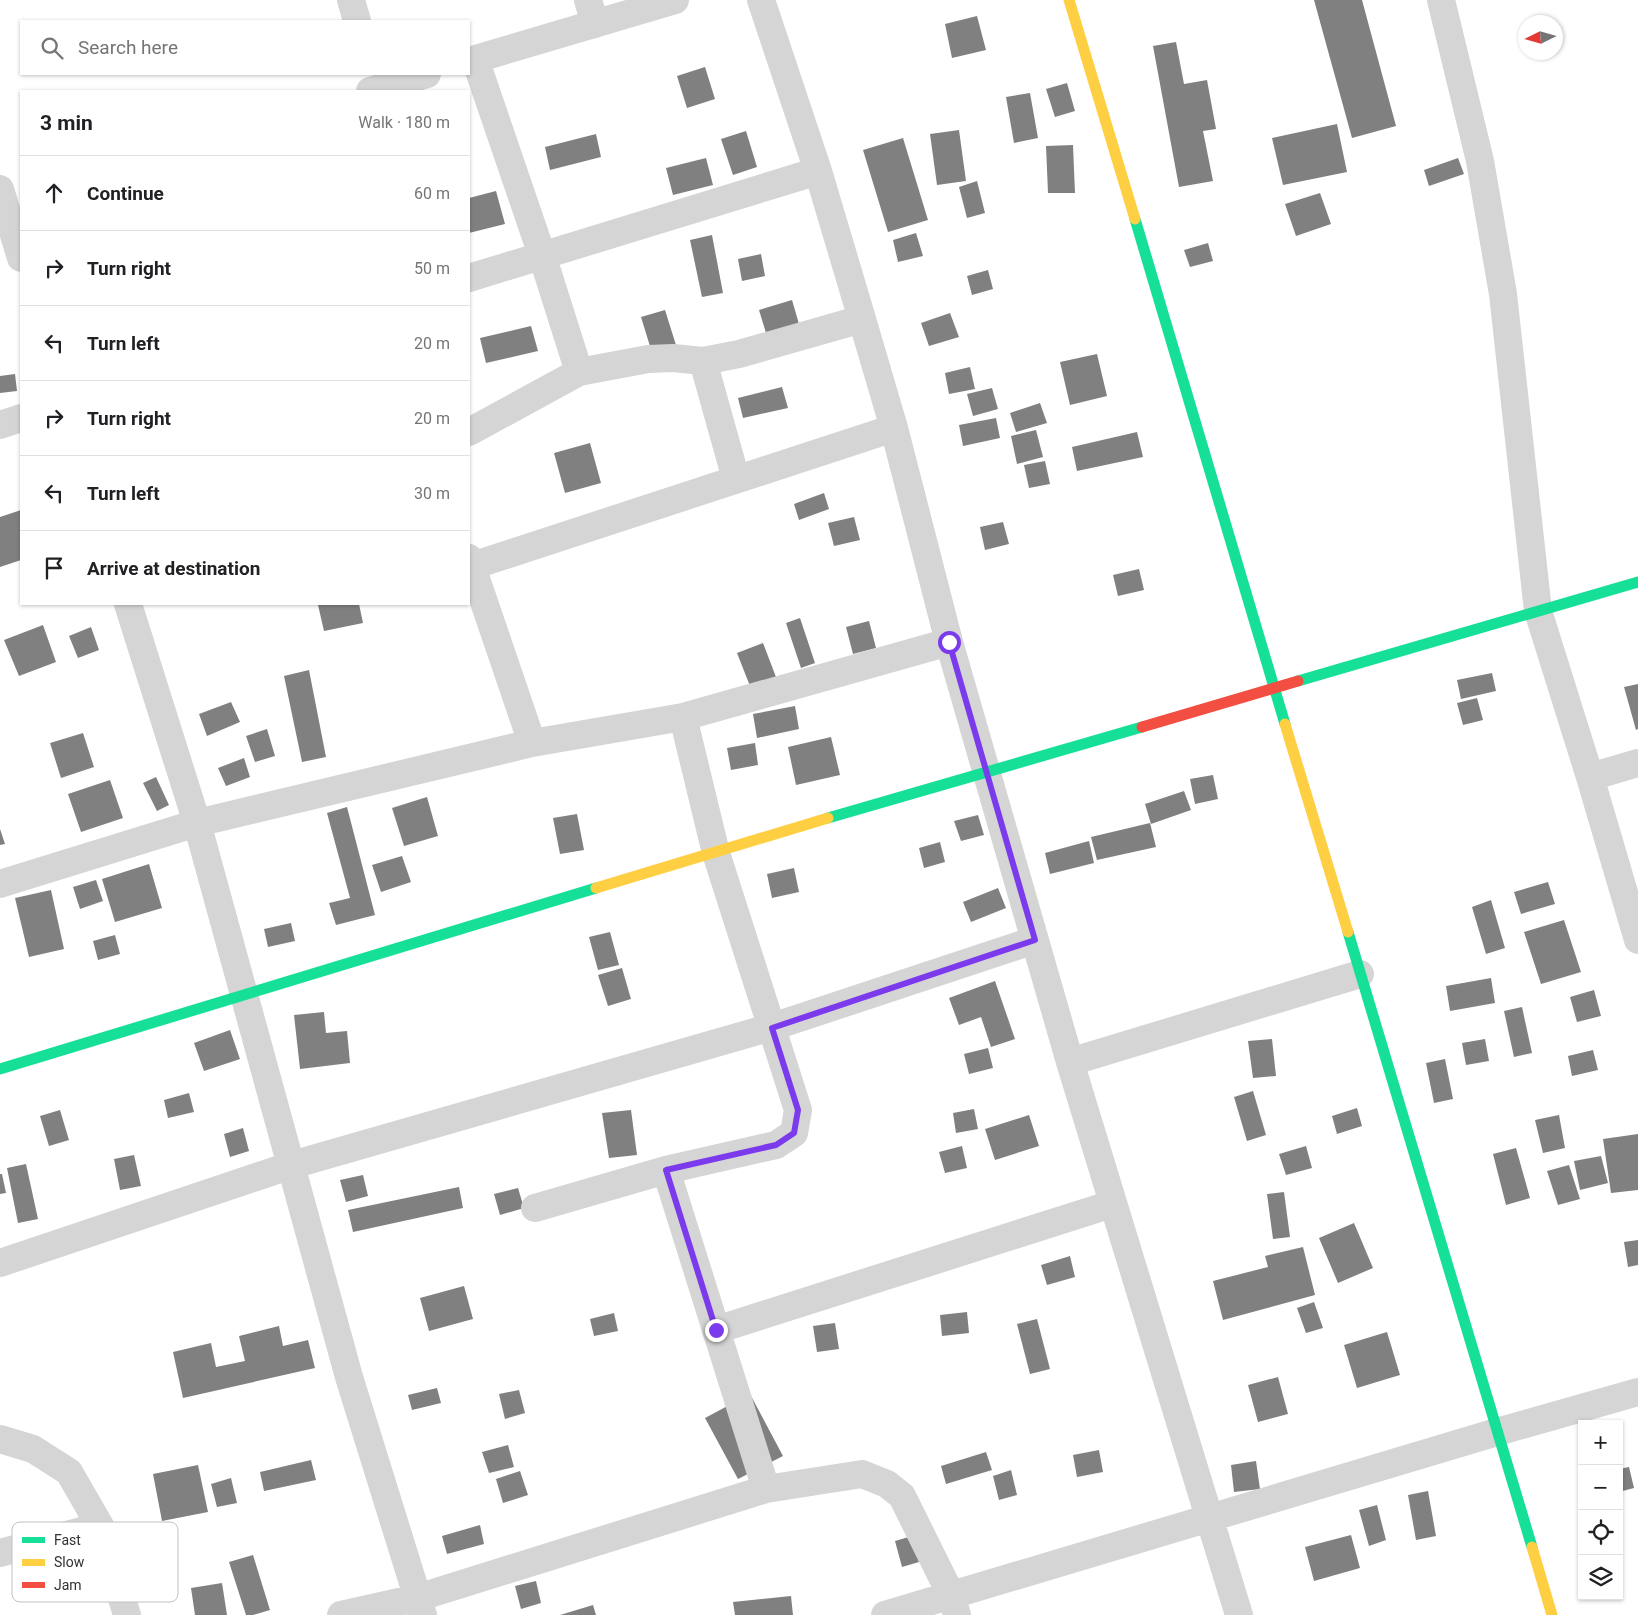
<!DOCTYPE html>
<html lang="en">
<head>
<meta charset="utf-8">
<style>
	body { margin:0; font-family:Roboto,sans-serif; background:#f6f6f6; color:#202124 }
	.controls { position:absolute; right:15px; bottom:15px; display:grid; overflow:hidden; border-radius:0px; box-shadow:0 1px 4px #0004 }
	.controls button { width:45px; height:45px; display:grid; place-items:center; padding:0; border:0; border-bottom:1px solid #e0e0e0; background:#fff; color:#202124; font:25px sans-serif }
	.compass { position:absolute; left:1518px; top:15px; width:45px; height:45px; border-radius:50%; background:#fff; box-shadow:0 1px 4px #0004; rotate:265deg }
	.stop { position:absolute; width:15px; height:15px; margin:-11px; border:4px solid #7c3aed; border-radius:50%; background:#fff }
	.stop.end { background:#7c3aed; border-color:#fff; box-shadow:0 1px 5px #0008 }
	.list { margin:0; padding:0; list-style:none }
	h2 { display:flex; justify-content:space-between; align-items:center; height:65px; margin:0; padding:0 20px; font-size:21px }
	h2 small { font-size:16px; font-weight:400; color:#757577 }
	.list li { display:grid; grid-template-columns:32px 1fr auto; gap:15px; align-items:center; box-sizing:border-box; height:75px; padding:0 20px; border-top:1px solid #e0e0e0 }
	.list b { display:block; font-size:19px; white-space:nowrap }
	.list em { font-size:16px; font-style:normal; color:#757577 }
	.icon { flex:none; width:28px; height:28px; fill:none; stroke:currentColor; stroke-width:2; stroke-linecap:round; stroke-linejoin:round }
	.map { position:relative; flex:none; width:1638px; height:1615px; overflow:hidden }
	.search { position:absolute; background:#fff; box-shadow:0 1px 4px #0004; left:20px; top:20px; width:450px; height:55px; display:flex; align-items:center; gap:12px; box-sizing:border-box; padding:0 18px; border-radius:0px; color:#757577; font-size:19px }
	.panel { position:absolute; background:#fff; box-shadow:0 1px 4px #0004; left:20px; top:90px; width:450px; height:515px; border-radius:0px }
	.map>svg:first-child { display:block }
	.building { fill:#808080 }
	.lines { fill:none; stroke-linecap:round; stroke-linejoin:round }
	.street { stroke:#d5d5d5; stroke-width:28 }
	.fast { stroke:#16e098; stroke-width:11 }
	.slow { stroke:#ffcf43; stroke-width:11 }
	.jam { stroke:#f24e42; stroke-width:11 }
	.route { stroke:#7c3aed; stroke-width:6 }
	.key { fill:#fff; stroke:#c1c1c1; stroke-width:1 }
	.key-label { font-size:14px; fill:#313131 }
</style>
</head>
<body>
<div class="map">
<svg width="1638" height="1615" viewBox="0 0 1638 1615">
	<rect width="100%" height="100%" fill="#fff"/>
	<path class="building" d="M1314 0H1362L1396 126 1352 138Z
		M977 16 986 50 952 58 945 24Z
		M1176 42 1184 84 1207 80 1216 129 1203 131 1213 181 1179 187 1153 46Z
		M705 67 715 99 687 108 677 76Z
		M1067 83 1075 111 1055 117 1046 89Z
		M1030 93 1038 138 1014 143 1006 97Z
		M1337 124 1347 172 1283 185 1272 138Z
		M959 130 966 181 937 185 930 134Z
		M746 131 757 167 733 175 721 139Z
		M596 134 601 157 550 170 545 147Z
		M903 138 928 220 888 232 863 150Z
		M1073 145 1075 193H1048L1046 146Z
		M706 158 713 185 673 195 666 168Z
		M1458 158 1464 174 1429 186 1424 170Z
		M977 181 985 213 967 218 959 187Z
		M496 191 505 224 469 233V198Z
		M1320 193 1331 224 1296 236 1285 204Z
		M916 233 923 256 898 262 893 240Z
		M712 235 723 293 702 297 690 240Z
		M1208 243 1213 261 1190 267 1184 250Z
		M761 254 765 276 742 281 738 259Z
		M988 270 993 289 972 295 967 276Z
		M792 300 799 324 766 333 759 310Z
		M665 310 681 361 657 369 641 317Z
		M950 313 959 337 929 346 921 323Z
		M531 326 538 351 486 363 480 338Z
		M1097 354 1107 396 1070 405 1060 362Z
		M970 367 975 389 949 394 945 373Z
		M15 374 17 391 0 393V376Z
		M782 387 788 408 743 418 738 398Z
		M992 388 998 409 973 416 967 394Z
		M1040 403 1047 423 1016 432 1010 413Z
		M996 418 1000 438 963 446 959 425Z
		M1036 430 1043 457 1017 464 1011 436Z
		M1137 432 1143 457 1077 471 1072 447Z
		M590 443 601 483 565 493 554 453Z
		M1045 461 1050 484 1029 488 1024 465Z
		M824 493 829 509 799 520 794 504Z
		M21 510V560L0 567V517Z
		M854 517 860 540 834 546 828 523Z
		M1003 522 1009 544 985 550 980 527Z
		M1139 569 1144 590 1118 596 1113 575Z
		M325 604H359L363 623 324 631 318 605Z
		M800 618 815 663 801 668 786 623Z
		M869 621 876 648 853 654 846 627Z
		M43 625 56 662 19 676 4 640Z
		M91 627 99 650 78 658 69 636Z
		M763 643 776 677 750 686 737 653Z
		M309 670 326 757 302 762 284 676Z
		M1492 673 1496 691 1461 699 1457 680Z
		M1638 684V729L1636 730 1624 687Z
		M1477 698 1483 720 1463 725 1457 703Z
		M231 702 240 722 207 736 199 714Z
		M795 706 799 729 757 738 753 714Z
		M267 729 275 756 255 762 246 736Z
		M83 733 94 767 61 778 50 743Z
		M831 737 840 775 796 785 788 747Z
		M755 743 758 765 731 770 727 748Z
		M244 758 250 777 226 786 218 768Z
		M1213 775 1218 799 1195 804 1190 779Z
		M156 777 169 805 157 811 143 783Z
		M110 780 123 818 81 832 68 794Z
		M1184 791 1191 810 1151 824 1145 804Z
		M427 797 438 836 404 846 392 808Z
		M347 807 375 915 336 925 329 903 350 898 327 813Z
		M577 814 584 850 560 854 553 818Z
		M978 815 984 835 961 841 954 821Z
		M1150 823 1156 847 1097 860 1091 837Z
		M0 829 5 844 0 845Z
		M1089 841 1094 863 1050 874 1045 853Z
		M940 842 945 862 924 868 919 848Z
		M402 856 411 882 381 892 372 865Z
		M149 864 162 908 115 922 102 879Z
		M794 868 799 892 772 898 767 874Z
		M96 880 103 901 80 909 73 887Z
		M1548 882 1555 904 1521 914 1514 892Z
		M998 888 1006 908 971 922 963 902Z
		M51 890 64 949 29 957 15 898Z
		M1491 900 1505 948 1486 954 1472 907Z
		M1564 920 1581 972 1541 984 1524 932Z
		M291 923 295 941 268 947 264 929Z
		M610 932 619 965 598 970 589 937Z
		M115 935 120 954 98 960 93 941Z
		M622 968 631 999 608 1006 598 975Z
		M1491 978 1495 1003 1450 1011 1446 986Z
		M995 981 1015 1039 991 1047 981 1017 959 1025 949 998Z
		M1594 990 1601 1016 1577 1022 1570 997Z
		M1522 1007 1532 1053 1514 1057 1504 1011Z
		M324 1012 326 1033 347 1031 350 1063 300 1069 294 1015Z
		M230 1030 240 1059 204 1071 194 1043Z
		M1272 1039 1276 1076 1253 1078 1248 1041Z
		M1485 1039 1489 1061 1466 1065 1462 1043Z
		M988 1048 993 1068 969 1074 964 1054Z
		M1593 1050 1598 1070 1572 1076 1568 1056Z
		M1445 1059 1453 1099 1434 1103 1426 1063Z
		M1253 1091 1266 1135 1247 1141 1234 1097Z
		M189 1093 194 1112 168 1118 164 1100Z
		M1357 1108 1362 1126 1337 1134 1332 1116Z
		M974 1109 978 1129 956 1133 953 1113Z
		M60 1110 69 1140 49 1146 40 1116Z
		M631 1110 637 1155 609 1158 602 1113Z
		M1029 1115 1039 1146 995 1160 985 1129Z
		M1559 1115 1565 1148 1543 1153 1535 1120Z
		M243 1128 249 1151 230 1157 224 1134Z
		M1638 1134V1190L1611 1193 1603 1139Z
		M962 1146 967 1168 945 1173 939 1152Z
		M1306 1146 1312 1168 1286 1175 1279 1154Z
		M1516 1148 1530 1198 1506 1205 1493 1154Z
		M134 1155 141 1186 120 1190 114 1159Z
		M1601 1156 1608 1183 1580 1190 1574 1161Z
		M26 1164 38 1219 18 1223 7 1168Z
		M1569 1165 1580 1199 1558 1205 1547 1171Z
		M0 1174H2L6 1193 0 1194Z
		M363 1175 368 1196 346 1202 340 1180Z
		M459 1187 463 1208 353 1232 348 1210Z
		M518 1188 524 1208 500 1215 494 1194Z
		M1284 1192 1290 1237 1273 1239 1267 1194Z
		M1354 1223 1373 1268 1338 1283 1319 1238Z
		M1638 1240V1265L1628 1267 1624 1242Z
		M1303 1247 1315 1295 1223 1320 1213 1281 1268 1267 1265 1256Z
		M1070 1256 1075 1277 1047 1285 1041 1265Z
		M464 1286 473 1319 429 1331 420 1298Z
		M1314 1302 1323 1328 1306 1333 1297 1308Z
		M967 1312 969 1333 942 1336 940 1315Z
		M614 1313 618 1331 594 1336 590 1319Z
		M1037 1319 1050 1369 1030 1374 1017 1324Z
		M835 1323 839 1349 817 1352 813 1326Z
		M279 1326 283 1346 308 1340 315 1368 183 1398 173 1352 211 1343 216 1367 245 1361 239 1336Z
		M1387 1332 1400 1375 1357 1388 1344 1345Z
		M1278 1377 1288 1414 1258 1422 1248 1385Z
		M437 1388 441 1403 412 1410 408 1395Z
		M519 1390 525 1413 505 1419 499 1394Z
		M750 1394 783 1456 738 1479 705 1418Z
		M508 1445 514 1467 489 1473 482 1452Z
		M1099 1450 1103 1472 1077 1477 1073 1455Z
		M986 1452 992 1470 946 1484 941 1466Z
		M311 1460 316 1480 264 1491 260 1472Z
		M1256 1461 1260 1489 1234 1492 1231 1465Z
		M198 1465 208 1512 162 1521 153 1474Z
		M1629 1467 1634 1488 1619 1492V1469Z
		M1011 1470 1017 1495 999 1500 993 1476Z
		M520 1471 528 1495 503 1503 496 1479Z
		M231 1478 237 1503 217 1507 211 1484Z
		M1428 1491 1436 1536 1416 1540 1408 1495Z
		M1377 1505 1386 1540 1369 1546 1359 1510Z
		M480 1525 484 1544 447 1554 442 1536Z
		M1351 1535 1360 1568 1314 1581 1305 1547Z
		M912 1536 919 1562 902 1567 895 1541Z
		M253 1555 270 1610 253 1615H246L229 1562Z
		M536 1581 541 1603 521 1609 515 1586Z
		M222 1583 227 1615H195L191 1588Z
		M791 1596 793 1615H735L733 1602Z
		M593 1605 596 1615H560Z"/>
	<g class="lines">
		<path class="street" d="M351 0 357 21
			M588 0 595 24
			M761 0 818 171 862 319 894 428 949 642 1070 1062 1239 1615
			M1441 0 1480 161 1503 294 1538 611 1590 777 1638 940
			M469 61 675 0
			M370 91 427 74
			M0 189 21 258
			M469 278 818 171
			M703 361 736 479
			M579 372 648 359 673 358 703 361 739 354 862 319
			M0 425 21 418
			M469 432 579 372 542 255 475 59
			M469 558 532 743
			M472 566 894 428
			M128 604 197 823 349 1377 423 1615
			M1590 777 1638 763
			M0 884 197 823 532 743 683 717 949 642
			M1070 1062 1360 974
			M666 1170 766 1489
			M535 1208 666 1170 776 1145 794 1133 798 1110 716 853 683 717
			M0 1263 292 1165 772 1027 1035 940
			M716 1330 1112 1204
			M0 1439 33 1449 69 1472 100 1526 127 1615
			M0 1553 100 1526
			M341 1615 417 1598 766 1489 862 1474 887 1484 902 1496 951 1595 957 1615
			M885 1615 1497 1432 1638 1392"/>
		<path class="fast" d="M1135 219 1285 724
			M1298 681 1638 582
			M828 818 1142 727
			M1348 932 1532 1547
			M0 1069 596 888"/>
		<path class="slow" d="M1069 0 1135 219
			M1285 724 1348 932
			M596 888 828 818
			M1532 1547 1552 1615"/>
		<path class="jam" d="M1142 727 1298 681"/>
	</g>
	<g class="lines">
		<path class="route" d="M716 1330 666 1170 776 1145 794 1133 798 1110 772 1028 1035 940 949 642"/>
	</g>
	<rect x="12" y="1522" width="166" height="80" rx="8" class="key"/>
	<rect x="22" y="1537" width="23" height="6" fill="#16e098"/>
	<rect x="22" y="1559" width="23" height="7" fill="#ffcf43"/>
	<rect x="22" y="1582" width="23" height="6" fill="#f24e42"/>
	<g class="key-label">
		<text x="54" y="1545">Fast</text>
		<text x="54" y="1567">Slow</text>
		<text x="54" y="1590">Jam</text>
	</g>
</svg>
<div class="controls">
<button>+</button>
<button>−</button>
<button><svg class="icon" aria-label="locate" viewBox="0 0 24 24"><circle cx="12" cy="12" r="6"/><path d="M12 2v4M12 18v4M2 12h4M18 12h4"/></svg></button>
<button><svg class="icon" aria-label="layers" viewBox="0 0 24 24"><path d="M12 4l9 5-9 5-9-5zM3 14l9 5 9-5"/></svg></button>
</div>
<svg class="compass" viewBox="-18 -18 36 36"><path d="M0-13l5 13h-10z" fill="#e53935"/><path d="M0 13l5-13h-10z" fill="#757577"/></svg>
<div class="stop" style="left:949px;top:642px"></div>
<div class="stop end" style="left:716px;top:1330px"></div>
<div class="search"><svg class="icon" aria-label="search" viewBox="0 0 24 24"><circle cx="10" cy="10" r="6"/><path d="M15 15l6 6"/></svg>Search here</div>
<section class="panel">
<h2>3 min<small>Walk · 180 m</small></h2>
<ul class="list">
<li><svg class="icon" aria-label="ahead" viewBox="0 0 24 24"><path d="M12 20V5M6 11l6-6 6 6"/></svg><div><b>Continue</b></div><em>60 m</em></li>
<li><svg class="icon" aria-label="right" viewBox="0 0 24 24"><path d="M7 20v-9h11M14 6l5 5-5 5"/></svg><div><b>Turn right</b></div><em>50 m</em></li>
<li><svg class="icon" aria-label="left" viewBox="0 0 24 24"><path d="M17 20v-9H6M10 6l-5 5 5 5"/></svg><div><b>Turn left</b></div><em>20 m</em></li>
<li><svg class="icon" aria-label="right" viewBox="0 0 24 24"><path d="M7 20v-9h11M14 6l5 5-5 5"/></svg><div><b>Turn right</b></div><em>20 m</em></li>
<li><svg class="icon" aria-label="left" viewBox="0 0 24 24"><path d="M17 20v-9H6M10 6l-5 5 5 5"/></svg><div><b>Turn left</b></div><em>30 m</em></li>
<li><svg class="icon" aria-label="arrive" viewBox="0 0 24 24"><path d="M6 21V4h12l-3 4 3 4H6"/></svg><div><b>Arrive at destination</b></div></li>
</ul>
</section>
</div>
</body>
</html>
